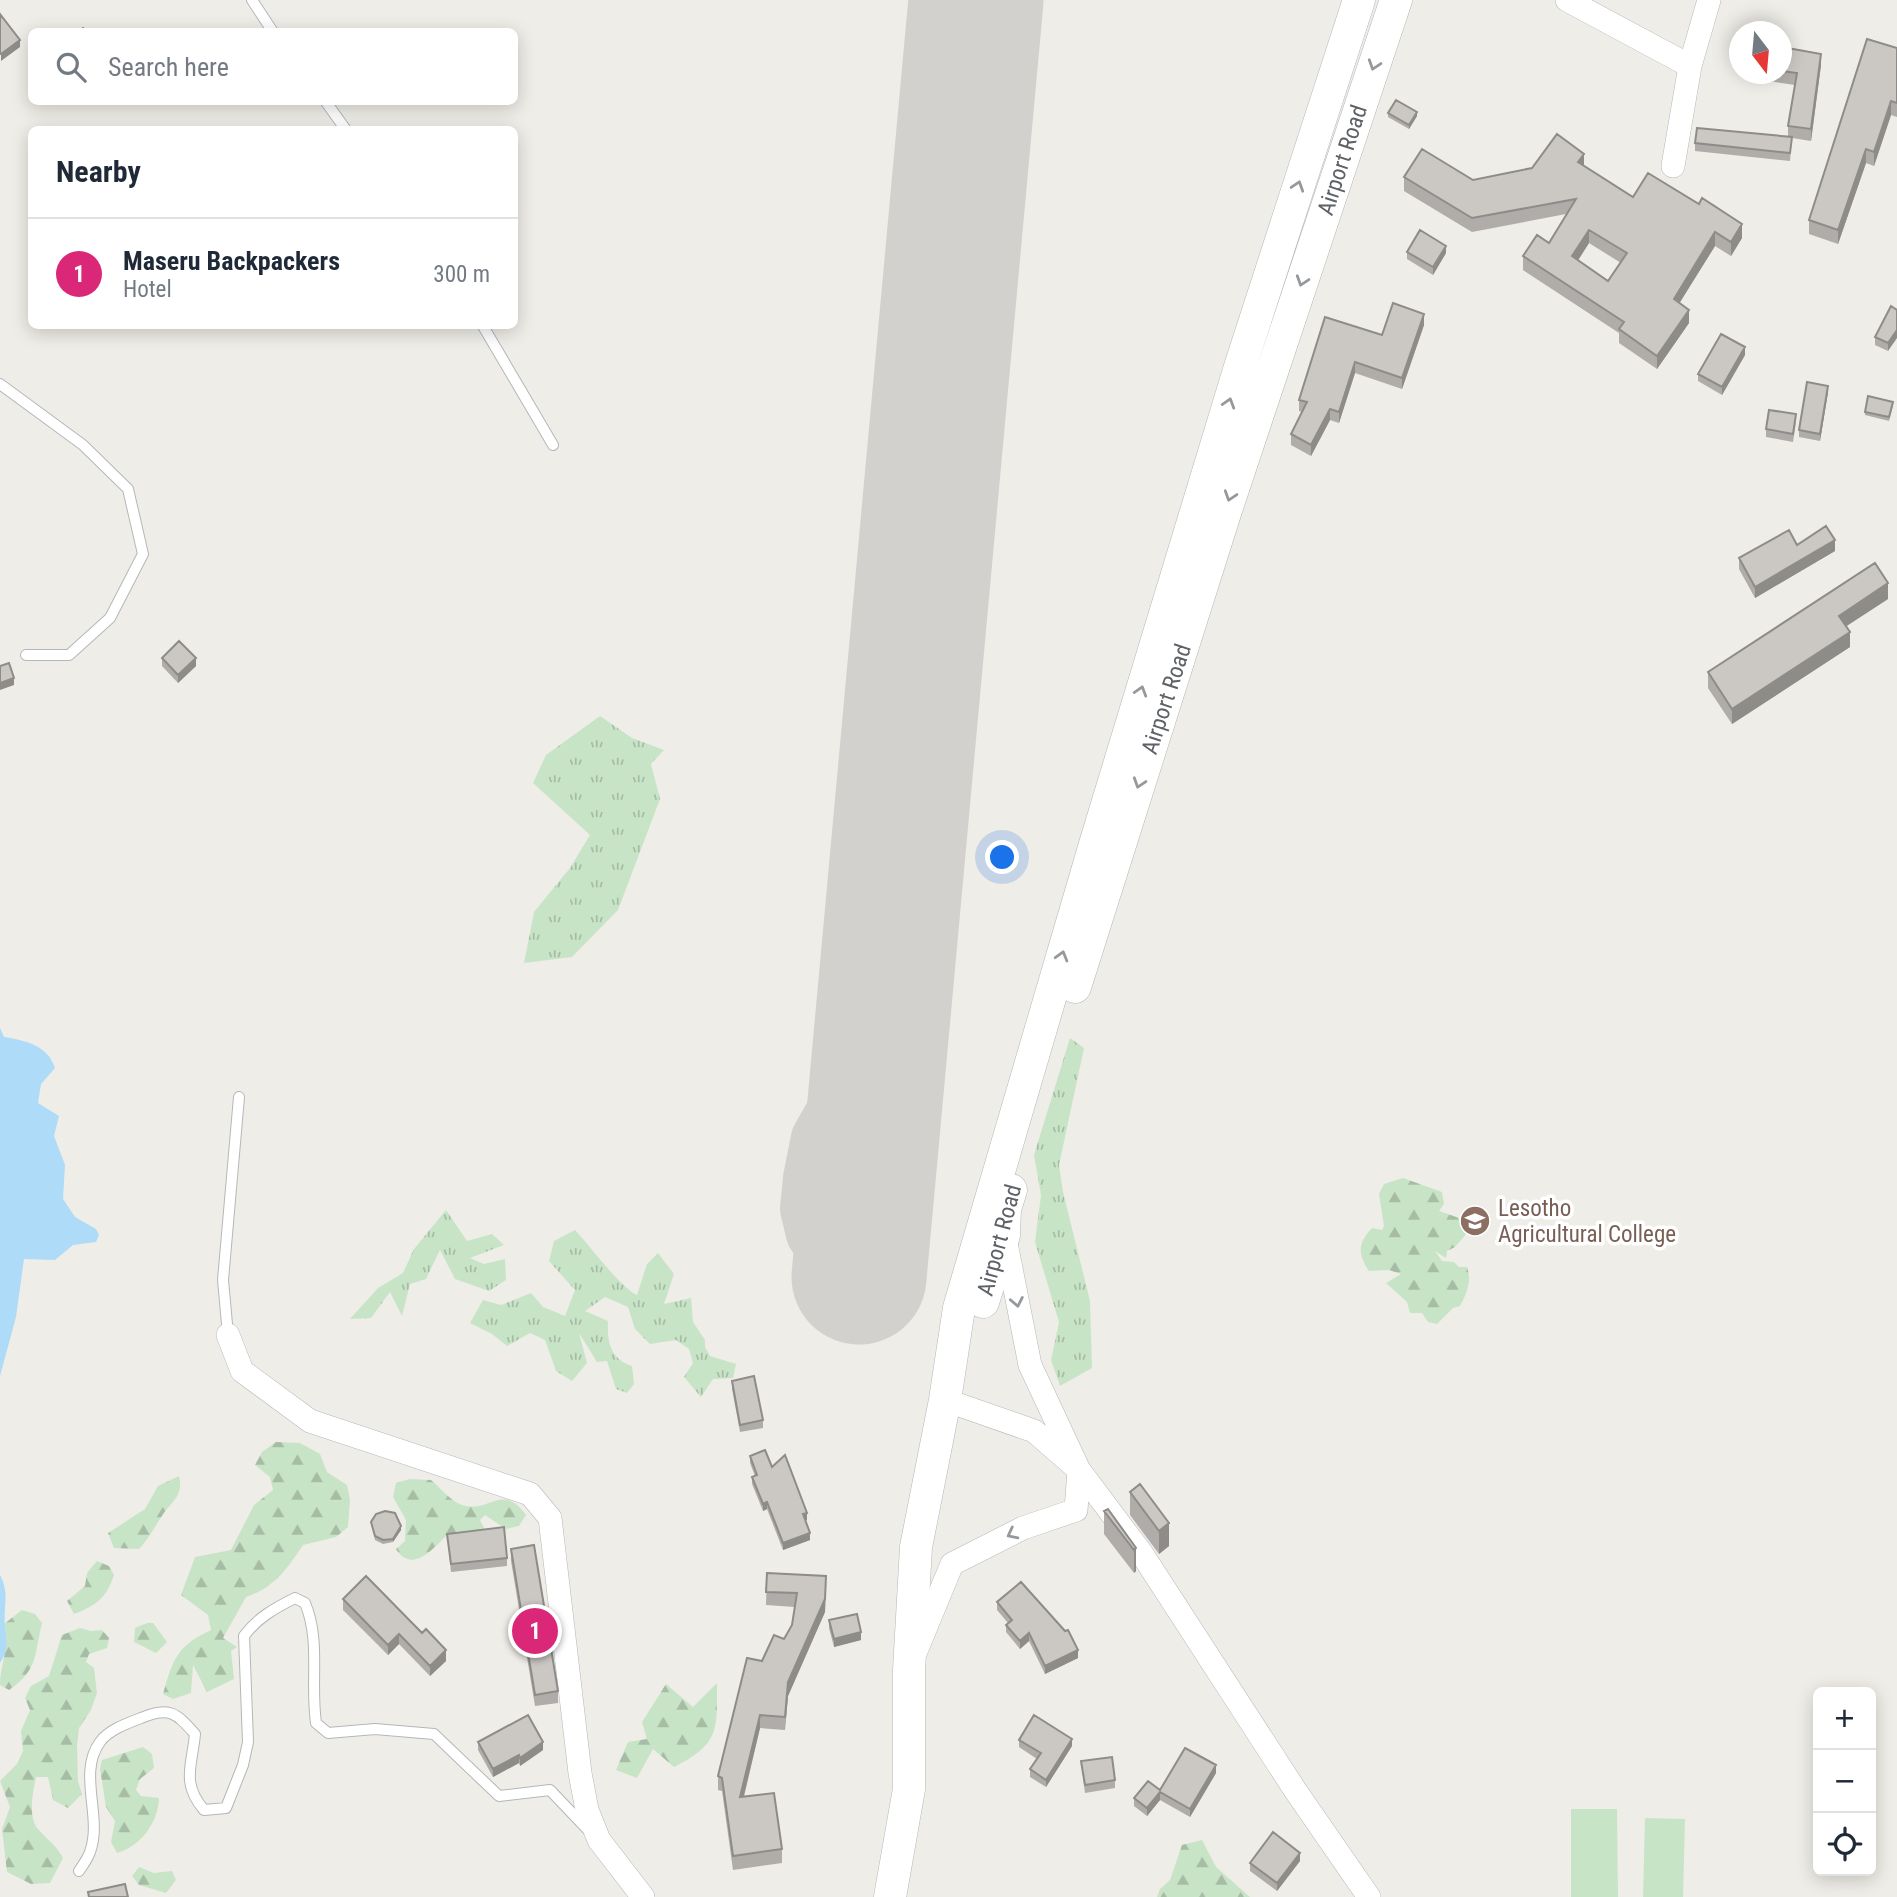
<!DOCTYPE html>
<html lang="en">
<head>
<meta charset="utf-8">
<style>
	body { margin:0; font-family:"Roboto Condensed",sans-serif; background:#f6f6f7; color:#1f2937 }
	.controls { position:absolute; right:21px; bottom:21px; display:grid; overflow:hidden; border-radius:10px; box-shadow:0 4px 18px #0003 }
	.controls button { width:63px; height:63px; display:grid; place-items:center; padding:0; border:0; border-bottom:2px solid #e0e1e3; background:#fff; color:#1f2937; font:35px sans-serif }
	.compass { position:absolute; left:1729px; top:21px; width:63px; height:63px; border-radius:50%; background:#fff; box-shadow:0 4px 18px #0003; rotate:164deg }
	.you { position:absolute; left:1003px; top:858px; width:24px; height:24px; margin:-18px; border:5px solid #fff; border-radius:50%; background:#1a73e8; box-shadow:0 0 0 10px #1a73e833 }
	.badge { display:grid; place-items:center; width:46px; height:46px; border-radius:50%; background:#db2777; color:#fff; font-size:23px; font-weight:700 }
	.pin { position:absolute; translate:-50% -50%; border:4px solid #fff; box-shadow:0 2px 7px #0006 }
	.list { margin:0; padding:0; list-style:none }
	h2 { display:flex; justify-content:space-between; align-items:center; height:91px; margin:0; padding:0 28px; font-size:30px }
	h2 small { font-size:23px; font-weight:400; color:#747a83 }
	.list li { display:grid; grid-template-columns:46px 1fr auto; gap:21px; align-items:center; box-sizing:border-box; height:112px; padding:0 28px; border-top:2px solid #e0e1e3 }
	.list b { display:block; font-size:26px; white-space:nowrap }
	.list p { margin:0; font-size:23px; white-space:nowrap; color:#747a83 }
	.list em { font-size:23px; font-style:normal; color:#747a83 }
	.icon { flex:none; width:38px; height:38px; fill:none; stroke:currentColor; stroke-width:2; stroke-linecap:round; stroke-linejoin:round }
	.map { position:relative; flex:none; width:1897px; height:1897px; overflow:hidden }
	.search { position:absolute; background:#fff; box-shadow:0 4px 18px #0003; left:28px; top:28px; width:490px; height:77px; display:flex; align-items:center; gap:18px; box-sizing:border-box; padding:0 24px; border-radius:10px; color:#747a83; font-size:26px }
	.panel { position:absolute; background:#fff; box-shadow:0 4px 18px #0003; left:28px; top:126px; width:490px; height:203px; border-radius:10px }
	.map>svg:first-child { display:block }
	.grass { fill:url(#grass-tufts) }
	.forest { fill:url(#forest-firs) }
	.pitch { fill:#c8e4c6 }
	.water { fill:#aedcf8 }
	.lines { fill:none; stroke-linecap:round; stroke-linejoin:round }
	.taxiway { stroke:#d2d1ce; stroke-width:54 }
	.runway { stroke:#d2d1ce; stroke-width:135 }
	.lane-casing { stroke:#b4b7ba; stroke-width:12 }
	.street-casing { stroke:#b4b7ba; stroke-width:24 }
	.secondary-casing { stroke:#b3b6ba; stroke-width:33 }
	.lane { stroke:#fff; stroke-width:10 }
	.street { stroke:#fff; stroke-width:23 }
	.secondary { stroke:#fff; stroke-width:32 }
	.wall { fill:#afaca9; fill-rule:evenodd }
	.shaded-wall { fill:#8e8c89 }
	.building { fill:#cbc8c4; stroke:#8e8c89; stroke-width:2; fill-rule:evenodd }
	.oneway { stroke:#96999c }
	.labels { text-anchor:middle; stroke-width:7; stroke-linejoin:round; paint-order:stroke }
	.street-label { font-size:23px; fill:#5e6266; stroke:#fff }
	.education-label { font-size:23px; fill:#785e54; stroke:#fff; text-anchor:start }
</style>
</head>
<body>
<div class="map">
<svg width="1897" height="1897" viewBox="0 0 1897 1897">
	<defs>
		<pattern id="grass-tufts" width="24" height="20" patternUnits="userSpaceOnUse" patternTransform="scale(1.75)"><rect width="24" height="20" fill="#c8e4c6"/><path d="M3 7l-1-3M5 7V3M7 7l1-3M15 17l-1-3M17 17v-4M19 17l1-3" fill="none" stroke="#a6bca5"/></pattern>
		<pattern id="forest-firs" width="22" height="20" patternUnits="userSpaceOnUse" patternTransform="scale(1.75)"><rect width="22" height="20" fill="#c8e4c6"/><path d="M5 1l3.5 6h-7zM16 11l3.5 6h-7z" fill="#a6bca5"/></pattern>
	</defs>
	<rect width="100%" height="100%" fill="#efede7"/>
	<path class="grass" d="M600 716 632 738 664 750 651 764 660 799 618 910 572 957 524 963 534 912 570 868 590 835 533 783 546 755Z
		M1070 1038 1084 1048 1059 1165 1063 1192 1090 1301 1092 1368 1060 1386 1051 1360 1059 1322 1035 1242 1041 1195 1034 1155Z
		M446 1210 467 1241 492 1234 504 1245 470 1258 484 1264 505 1259 506 1280 489 1291 455 1279 440 1250 426 1279 410 1284 402 1316 390 1292 371 1318 350 1319 378 1288 403 1273 414 1249Z
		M575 1230C589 1245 622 1289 637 1295L647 1264 658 1253 674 1274 664 1304 691 1298 693 1322 705 1340V1347L710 1356 736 1364 733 1378 713 1379 701 1397 684 1377 693 1363 689 1349 676 1340 650 1344 635 1329 628 1307 605 1297 585 1311 608 1321C607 1341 610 1359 632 1366L634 1384 627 1393 616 1389 607 1361 597 1362 579 1333 587 1363 572 1381 556 1371 545 1340 530 1333 507 1346 492 1334 470 1323 483 1300 501 1305 531 1293 543 1307 565 1316 575 1290 549 1261 554 1241Z"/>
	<path class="forest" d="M1403 1178 1442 1192 1444 1204 1439 1211 1462 1219 1467 1233 1455 1247 1447 1251 1446 1258 1435 1251 1442 1261 1454 1262 1459 1267H1467C1472 1281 1467 1293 1460 1306L1453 1308 1437 1324 1428 1322 1422 1313H1410L1407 1302 1386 1283 1401 1274 1389 1270 1369 1271C1357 1253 1358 1243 1372 1228L1382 1230 1384 1226 1379 1194 1384 1184Z
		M276 1442 300 1443 320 1454 327 1472 347 1485 350 1500 348 1527 336 1537 303 1545C287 1569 274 1588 246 1597L223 1638 237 1647 231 1651 234 1679 207 1692 193 1665 191 1693 173 1699 163 1694C173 1659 177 1646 211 1630L208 1615 181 1595 195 1557 231 1550 254 1505 273 1490 270 1477 255 1465 262 1452Z
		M179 1476C184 1496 171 1502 162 1516 154 1528 149 1538 139 1549L114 1548 108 1533 145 1509 158 1486Z
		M410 1479 431 1480C442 1489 451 1503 466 1506 491 1511 502 1483 526 1515L519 1526 506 1529 485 1515 480 1520 485 1530 458 1537 447 1535C433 1549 412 1574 396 1549L405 1541 406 1520 393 1497 396 1483Z
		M97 1561 109 1566 114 1575C107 1597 96 1606 74 1614L67 1601 85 1586 87 1573Z
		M22 1610 35 1614 42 1623C34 1655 39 1669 9 1690L0 1685C0 1662 11 1647 4 1624Z
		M147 1623H153L167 1642 156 1653 134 1642 135 1628Z
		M80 1628 91 1631 102 1630 109 1638 107 1648 89 1654 86 1662 94 1668 97 1693 91 1710 79 1728 77 1746 78 1781 82 1794 68 1808 53 1800 48 1777H36C33 1791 28 1816 37 1828 46 1839 56 1844 63 1858L50 1883 31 1884 7 1872 2 1829 10 1807 0 1781 17 1764 23 1751 21 1731 30 1710 25 1698 31 1686 49 1676 62 1635Z
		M717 1683C717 1730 720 1744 674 1767L653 1749 637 1778 616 1770 628 1742 647 1739 642 1722 666 1684 693 1707Z
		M143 1747 152 1754 154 1768 140 1779 136 1790 141 1796 159 1798C158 1823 141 1846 117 1853L111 1842 115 1821 106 1807 100 1769 102 1760Z
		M1202 1840 1216 1867 1250 1897H1157L1160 1889 1170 1880 1182 1845Z
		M139 1867 154 1873 172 1871 176 1880 166 1893 139 1885 132 1876Z"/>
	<path class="pitch" d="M1571 1809H1617L1618 1897H1571Z
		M1645 1818 1685 1819 1683 1897H1643Z"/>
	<path class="water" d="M0 1028 4 1037C24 1040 48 1045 55 1068L41 1084 38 1103 59 1116 54 1136 65 1165 63 1199 75 1217 96 1229 99 1235 96 1242 73 1245 55 1260 24 1259 16 1317 0 1376Z
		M0 1575C10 1594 3 1606 5 1625 6 1641 10 1648 0 1663Z"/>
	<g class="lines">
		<path class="taxiway" d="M873 1120 885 1187 898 1227 895 1239 883 1255 868 1261 848 1263 826 1252 813 1234 807 1209 810 1178 818 1138 867 1052 885 994"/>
		<path class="runway" d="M859 1277 976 0"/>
		<g class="lane-casing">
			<path id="lane" d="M252 0 273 32
				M326 102 346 130
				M483 326 553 445
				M0 384 83 445 128 489 143 554 110 618 69 655H26
				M228 1335 223 1280 239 1097
				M79 1871C83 1865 88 1858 90 1852 103 1817 77 1773 100 1742 108 1730 128 1723 141 1718 170 1706 176 1713 195 1734 192 1766 181 1783 204 1810L226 1808 243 1765 248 1742 244 1636C257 1618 275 1608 295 1598L305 1603C321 1641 310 1682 316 1723L328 1733 375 1729 434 1734 499 1796 550 1790 589 1831"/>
		</g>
		<g class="street-casing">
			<path id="street" d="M1567 0 1690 66
				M1673 166 1690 66 1709 0
				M228 1335 242 1371 310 1421 530 1494 550 1518 580 1773 587 1810 599 1840 643 1897
				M945 1400 1034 1431 1079 1470 1142 1554 1295 1790 1369 1897
				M916 1651 952 1564 1023 1528 1076 1510 1079 1470 1030 1365 1005 1238"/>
		</g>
		<g class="secondary-casing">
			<path id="secondary" d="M1075 987 1226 510 1396 0
				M983 1302 1004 1235 1005 1209 1011 1190
				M890 1897 909 1789V1670L916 1547 945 1400 959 1308 1096 841 1240 367 1359 0"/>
		</g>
		<use href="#lane" class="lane"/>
		<use href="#street" class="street"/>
		<use href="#secondary" class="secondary"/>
	</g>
	<path class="wall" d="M1782 47 1821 65 1811 141 1792 138 1790 161 1695 151V143L1788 137V126L1795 85 1762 80V74H1782Z
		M1897 48V117L1891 115 1874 166 1866 163 1838 244 1809 234V220Z
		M1388 113 1417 116 1409 129 1388 117Z
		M1584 166 1633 197 1742 238 1731 256 1715 246 1679 303 1689 323 1657 369 1619 343V333L1523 270V256L1549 243 1566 214 1472 232 1404 191V177L1473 180ZM1589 243 1621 263 1608 281 1578 260Z
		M1407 252 1446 253 1433 275 1407 259Z
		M1891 306 1888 351 1875 345V337Z
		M1424 325 1402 389 1355 373 1339 423 1330 420 1311 456 1291 445V434L1302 412 1299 411V400L1382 335Z
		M1745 355 1722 395 1698 381V374Z
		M1828 392 1820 441 1799 437V430Z
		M1893 406 1889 421 1865 415V412Z
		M1796 422 1793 442 1766 437V429Z
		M1797 545 1835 551 1755 598 1739 569V558Z
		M1888 599 1846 626 1850 647 1732 724 1708 688V672Z
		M162 658 196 666 178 683 162 666Z
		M732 1381 763 1420V1428L740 1432 732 1389Z
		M750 1456 772 1467 807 1520H805L810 1540 783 1550 767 1509 763 1511 752 1484V1477L755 1476 750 1463Z
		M1130 1492 1169 1546 1159 1554 1130 1515Z
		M1104 1511 1136 1548V1571L1134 1573 1104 1534Z
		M371 1522 401 1530 393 1542 383 1544 375 1540Z
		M447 1534 507 1558V1566L451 1572Z
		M511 1549 558 1691V1703L535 1706 511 1561Z
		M767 1573 826 1590 825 1612 788 1696 785 1730 760 1728 744 1797 782 1849V1863L733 1870 722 1791 718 1790V1776L762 1661 784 1639 792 1625 795 1607 766 1605Z
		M343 1599 446 1661 430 1676 399 1644 388 1655 343 1610Z
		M997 1602 1078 1658 1045 1674 1029 1641 1020 1649 1006 1632V1625L1008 1623 997 1610Z
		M829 1620 861 1640 834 1647 829 1628Z
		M1019 1740 1072 1746 1046 1787 1030 1777V1769L1037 1759 1019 1747Z
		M478 1742 543 1750 520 1766 519 1763 493 1777 478 1750Z
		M1081 1761 1115 1780V1788L1085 1793Z
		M1216 1773 1190 1817 1160 1800 1147 1816 1134 1806V1798Z
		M1300 1861 1277 1891 1250 1871V1863Z"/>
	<path class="shaded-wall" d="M20 40V47L1 61V54Z
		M1821 54V65L1811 141V129Z
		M1891 101V115L1874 166V152Z
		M1417 112V116L1409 129V125Z
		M1866 149V163L1838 244V230Z
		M1584 154V167L1578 162Z
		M1742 224V238L1731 256V242Z
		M1589 230V243L1572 270V256Z
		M1715 232V246L1674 312V299Z
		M1446 246V253L1433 275V267Z
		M1689 310V323L1657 369V356Z
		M1424 314V325L1402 389V378Z
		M1897 330V338L1888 351V343Z
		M1745 347V355L1722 395V387Z
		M1355 362V373L1339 423V412Z
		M1828 386V392L1820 441V434Z
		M1330 409V420L1311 456V445Z
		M1835 540V551L1755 598V587Z
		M1888 583V599L1839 631V616Z
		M1850 632V647L1732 724V709Z
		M196 658V666L178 683V675Z
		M14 678V685L0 690V683Z
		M767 1502V1509L763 1511V1504Z
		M807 1513V1520L803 1522V1514Z
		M1169 1523V1546L1159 1554V1531Z
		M401 1526V1530L393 1542V1539Z
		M810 1533V1540L783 1550V1543Z
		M1136 1548V1571L1134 1573V1550Z
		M826 1576 825 1612 788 1696 785 1730 788 1682Z
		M861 1632V1640L834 1647V1639Z
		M1029 1633V1641L1020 1649V1641Z
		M399 1634V1644L388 1655V1645Z
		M446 1650V1661L430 1676V1666Z
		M1078 1650V1658L1045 1674V1666Z
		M760 1715V1728L740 1811V1797Z
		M1072 1739V1746L1046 1787V1780Z
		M543 1742V1750L520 1766V1758Z
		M519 1755V1763L493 1777V1769Z
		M1216 1765V1773L1190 1817V1809Z
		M1160 1792V1800L1147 1816V1808Z
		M1300 1853V1861L1277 1891V1883Z"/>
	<path class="building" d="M0 14 20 40 1 54 0 53Z
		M83 28 86 32H77Z
		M1867 39 1897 48V103L1891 101 1874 152 1866 149 1838 230 1809 220Z
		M1782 47 1821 54 1811 129 1788 126 1797 73 1782 71Z
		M1396 100 1417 112 1409 125 1388 113Z
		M1697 128 1792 137 1790 153 1695 143Z
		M1557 134 1584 154 1578 162 1633 197 1648 173 1699 204 1702 198 1742 224 1731 242 1715 232 1674 299 1689 310 1657 356 1619 329 1624 322 1523 256 1537 235 1549 243 1576 199 1472 218 1404 177 1422 149 1473 180 1532 168ZM1589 230 1627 253 1608 281 1572 256Z
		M1420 230 1446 246 1433 267 1407 252Z
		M1393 303 1424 314 1402 378 1355 362 1339 412 1330 409 1311 445 1291 434 1307 402 1299 400 1325 317 1382 335Z
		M1891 306 1897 310V330L1888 343 1875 337Z
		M1721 334 1745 347 1722 387 1698 374Z
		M1807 382 1828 386 1820 434 1799 430Z
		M1868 396 1893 402 1889 417 1865 412Z
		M1769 410 1796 414 1793 434 1766 429Z
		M1826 526 1835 540 1755 587 1739 558 1789 530 1797 545Z
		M1875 563 1888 583 1839 616 1850 632 1732 709 1708 672Z
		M179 641 196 658 178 675 162 658Z
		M9 663 14 678 0 683V666Z
		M754 1376 763 1420 740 1425 732 1381Z
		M765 1450 772 1467 785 1455 807 1513 803 1514 810 1533 783 1543 767 1502 763 1504 752 1477 757 1475 750 1456Z
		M1140 1484 1169 1523 1159 1531 1130 1492Z
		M1108 1509 1136 1548 1134 1550 1104 1511Z
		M385 1511 395 1513 401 1526 393 1539 383 1540 375 1536 371 1522 376 1514Z
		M504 1527 507 1558 451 1564 447 1534Z
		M534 1545 558 1691 535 1695 511 1549Z
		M767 1573 826 1576 825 1599 788 1682 785 1717 760 1715 740 1797 774 1793 782 1849 733 1856 722 1778 718 1776 747 1658 762 1661 774 1635 784 1639 792 1625 797 1593 766 1592Z
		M366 1576 422 1633 426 1629 446 1650 430 1666 399 1634 388 1645 343 1599Z
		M1021 1582 1065 1631 1068 1630 1078 1650 1045 1666 1029 1633 1020 1641 1006 1625 1012 1620 997 1602Z
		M857 1614 861 1632 834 1639 829 1620Z
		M528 1715 543 1742 520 1758 519 1755 493 1769 478 1742Z
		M1034 1715 1072 1739 1046 1780 1030 1769 1041 1753 1019 1740Z
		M1185 1748 1216 1765 1190 1809 1160 1792 1147 1808 1134 1798 1148 1781 1160 1790Z
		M1112 1757 1115 1780 1085 1785 1081 1761Z
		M1273 1832 1300 1853 1277 1883 1250 1863Z
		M125 1884 128 1897H89L88 1892Z"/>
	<defs><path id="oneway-chevron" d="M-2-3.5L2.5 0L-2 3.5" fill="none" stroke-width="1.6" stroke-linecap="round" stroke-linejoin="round" transform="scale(1.75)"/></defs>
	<g class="oneway">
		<use href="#oneway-chevron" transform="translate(1374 65) rotate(108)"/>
		<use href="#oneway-chevron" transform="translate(1298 186) rotate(-72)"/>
		<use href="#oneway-chevron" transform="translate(1302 281) rotate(108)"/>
		<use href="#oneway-chevron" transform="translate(1229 403) rotate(-73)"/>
		<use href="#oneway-chevron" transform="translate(1230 496) rotate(108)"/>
		<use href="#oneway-chevron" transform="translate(1141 691) rotate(-73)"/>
		<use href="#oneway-chevron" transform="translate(1139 783) rotate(108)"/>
		<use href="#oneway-chevron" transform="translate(1062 956) rotate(-74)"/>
		<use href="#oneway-chevron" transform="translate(1017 1302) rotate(79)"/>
		<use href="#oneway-chevron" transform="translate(1012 1534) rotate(153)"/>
	</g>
	<defs>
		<g id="university-disc" transform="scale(1.575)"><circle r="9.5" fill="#8d6e63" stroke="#fff"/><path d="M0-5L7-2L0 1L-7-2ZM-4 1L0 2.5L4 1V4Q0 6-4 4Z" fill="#fff"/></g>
	</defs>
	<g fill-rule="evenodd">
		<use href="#university-disc" x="1475" y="1221"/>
	</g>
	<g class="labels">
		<g class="street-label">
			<text transform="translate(1342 160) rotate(-72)" y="8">Airport Road</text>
			<text transform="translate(1166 699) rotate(-72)" y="8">Airport Road</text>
			<text transform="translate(999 1240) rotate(-75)" y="8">Airport Road</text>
		</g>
		<g class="education-label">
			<text x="1498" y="1216">Lesotho<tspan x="1498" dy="26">Agricultural College</tspan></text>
		</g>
	</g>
</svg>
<div class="controls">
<button>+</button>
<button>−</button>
<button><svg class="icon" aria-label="locate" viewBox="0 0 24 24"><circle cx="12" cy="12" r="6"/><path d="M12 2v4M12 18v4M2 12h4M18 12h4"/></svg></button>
</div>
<svg class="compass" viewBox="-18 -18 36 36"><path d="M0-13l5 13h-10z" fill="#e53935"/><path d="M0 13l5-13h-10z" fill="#747a83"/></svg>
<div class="you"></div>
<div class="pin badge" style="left:535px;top:1631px">1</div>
<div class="search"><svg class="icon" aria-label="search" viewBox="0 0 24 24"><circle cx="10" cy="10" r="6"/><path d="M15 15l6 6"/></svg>Search here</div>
<section class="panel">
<h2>Nearby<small></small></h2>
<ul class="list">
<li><span class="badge">1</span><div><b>Maseru Backpackers</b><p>Hotel</p></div><em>300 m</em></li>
</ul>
</section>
</div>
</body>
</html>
